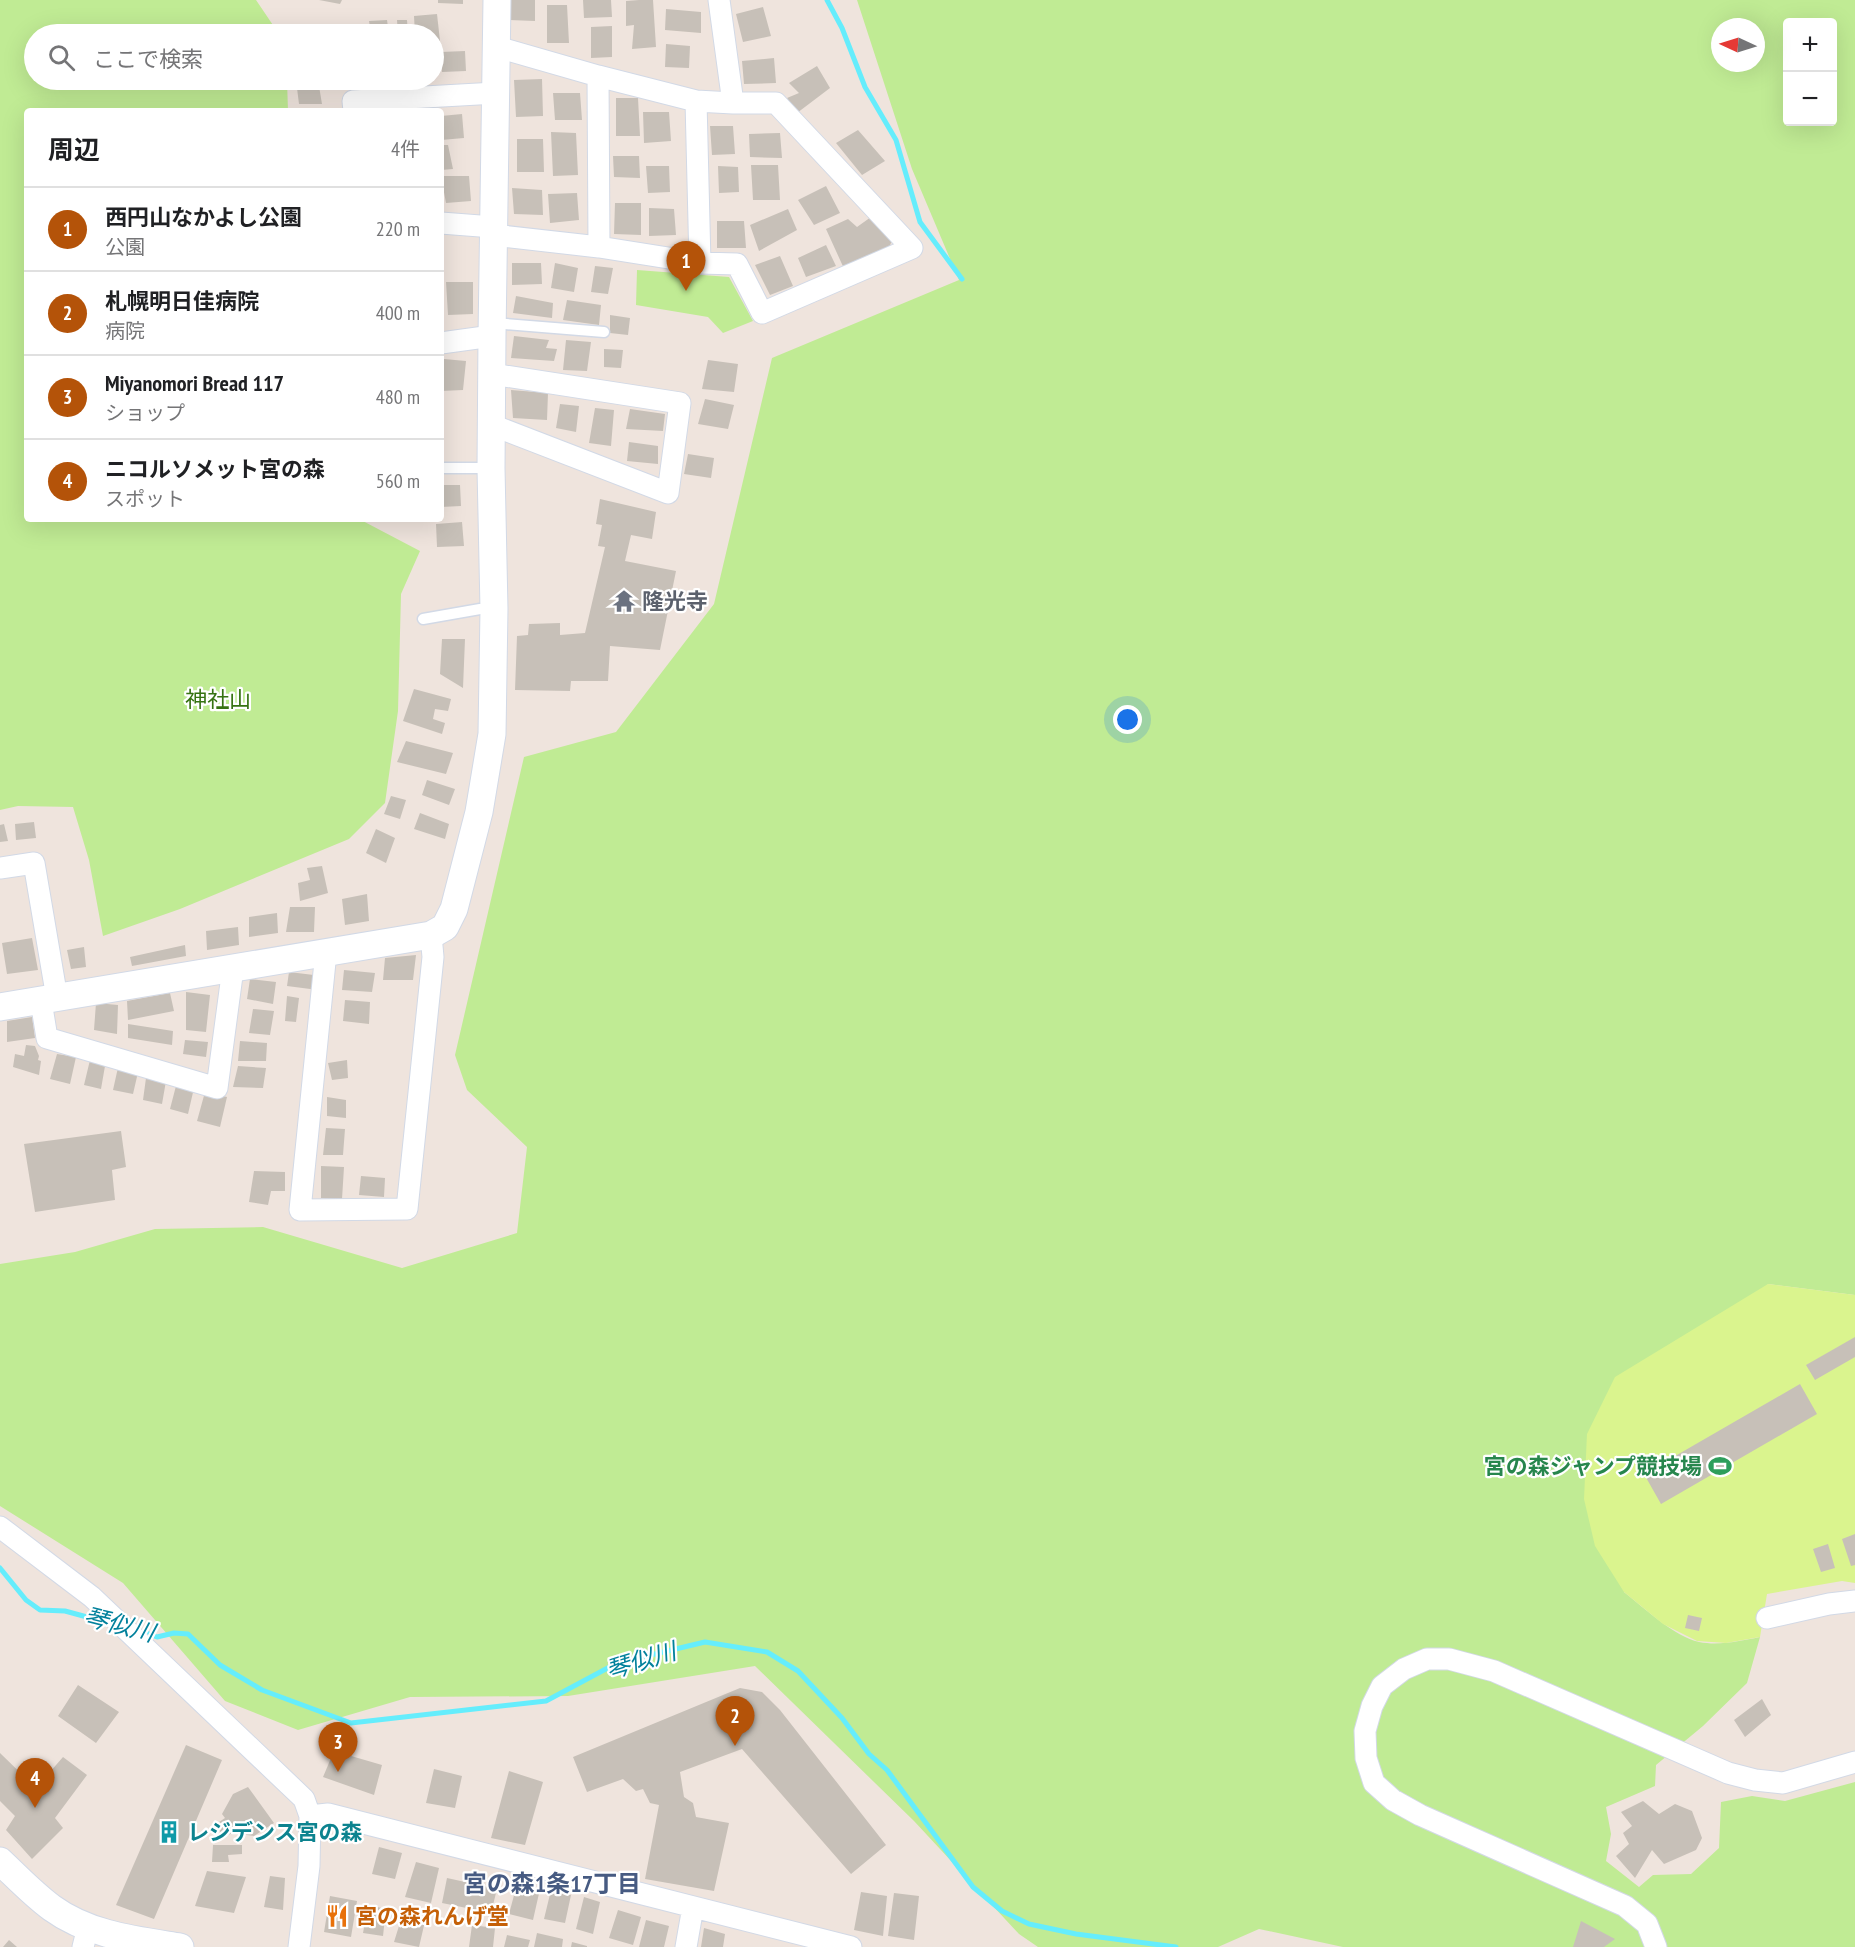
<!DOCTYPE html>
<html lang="ja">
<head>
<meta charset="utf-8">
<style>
	body { margin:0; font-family:"PT Sans Narrow","Noto Sans JP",sans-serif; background:#f2f2f2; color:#202124 }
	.controls { position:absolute; right:18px; top:18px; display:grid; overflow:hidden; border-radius:6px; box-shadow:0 6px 24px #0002 }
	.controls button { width:54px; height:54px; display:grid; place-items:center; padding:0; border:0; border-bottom:2px solid #e0e0e0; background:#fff; color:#202124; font:30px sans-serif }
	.compass { position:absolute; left:1711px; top:18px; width:54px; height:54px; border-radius:50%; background:#fff; box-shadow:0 6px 24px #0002; rotate:274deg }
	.you { position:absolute; left:1128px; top:720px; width:21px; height:21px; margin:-15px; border:4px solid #fff; border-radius:50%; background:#1a73e8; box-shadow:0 0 0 9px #1a73e833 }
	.badge { display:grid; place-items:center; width:39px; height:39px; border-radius:50%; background:#b45309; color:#fff; font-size:20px; font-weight:700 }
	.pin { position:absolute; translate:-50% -50px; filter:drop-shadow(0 2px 3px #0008) }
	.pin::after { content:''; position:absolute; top:32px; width:21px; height:18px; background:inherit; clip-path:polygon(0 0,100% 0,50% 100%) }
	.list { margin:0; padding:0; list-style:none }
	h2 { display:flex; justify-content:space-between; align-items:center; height:78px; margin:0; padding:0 24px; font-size:26px }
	h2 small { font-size:20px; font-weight:400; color:#757577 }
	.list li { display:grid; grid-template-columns:39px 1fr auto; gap:18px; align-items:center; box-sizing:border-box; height:84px; padding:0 24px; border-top:2px solid #e0e0e0 }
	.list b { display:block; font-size:22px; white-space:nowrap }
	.list p { margin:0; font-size:20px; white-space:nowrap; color:#757577 }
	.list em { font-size:20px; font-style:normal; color:#757577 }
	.icon { flex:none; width:33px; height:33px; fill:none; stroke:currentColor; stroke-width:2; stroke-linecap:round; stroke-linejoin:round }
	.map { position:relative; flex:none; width:1855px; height:1947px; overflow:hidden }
	.search { position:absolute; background:#fff; box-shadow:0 6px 24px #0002; left:24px; top:24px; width:420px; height:66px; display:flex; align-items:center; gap:15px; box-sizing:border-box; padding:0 21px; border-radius:33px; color:#757577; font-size:22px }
	.panel { position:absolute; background:#fff; box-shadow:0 6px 24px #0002; left:24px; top:108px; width:420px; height:414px; border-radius:6px }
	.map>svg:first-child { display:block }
	.green { fill:#c0eb94; fill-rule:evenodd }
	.pitch { fill:#daf48e }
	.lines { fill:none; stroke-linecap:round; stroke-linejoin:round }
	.stream { stroke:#65edfc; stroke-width:5 }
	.building { fill:#c7c0b8 }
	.service-casing { stroke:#d2d9e6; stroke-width:13 }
	.minor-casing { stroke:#d2d9e6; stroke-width:23 }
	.tertiary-casing { stroke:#d2d9e6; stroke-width:29 }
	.service { stroke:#fff; stroke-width:10 }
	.minor { stroke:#fff; stroke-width:21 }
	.tertiary { stroke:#fff; stroke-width:27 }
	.labels { text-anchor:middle; stroke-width:4.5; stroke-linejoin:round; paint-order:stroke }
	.worship-label { font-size:22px; font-weight:bold; fill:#5b616d; stroke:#fff; text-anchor:start }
	.park-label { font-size:22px; fill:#367312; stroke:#fff }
	.leisure-label { font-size:22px; font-weight:bold; fill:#27864d; stroke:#fff; text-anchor:end }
	.culture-label { font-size:22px; font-weight:bold; fill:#0d838f; stroke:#fff; text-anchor:start }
	.food-label { font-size:22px; font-weight:bold; fill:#c56008; stroke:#fff; text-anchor:start }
	.water-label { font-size:24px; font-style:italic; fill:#02819c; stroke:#fff }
	.neighbourhood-label { font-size:24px; font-weight:bold; fill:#475b82; stroke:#fff }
</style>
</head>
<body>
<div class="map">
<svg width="1855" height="1947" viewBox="0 0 1855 1947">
	<rect width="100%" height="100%" fill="#efe4dd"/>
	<path class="green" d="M0 0H256L279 34H34V80H287L288 111H27V519H359L420 551 401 594 398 711 385 803 349 839 180 909 103 936 89 860 73 807 18 806 0 810Z
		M857 0H1855V1295L1768 1284 1624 1592C1643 1607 1675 1637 1699 1642 1719 1646 1740 1641 1760 1637L1747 1683 1703 1726 1656 1765 1655 1786 1606 1807 1611 1834 1606 1861 1639 1887 1653 1875 1691 1874 1719 1848 1721 1802 1752 1796 1785 1801 1855 1782V1947H1343L1259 1929 1218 1947H1038L1019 1934 914 1821 755 1666 568 1696 410 1697 298 1730 225 1701 123 1583 0 1506V1264L75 1252 155 1229 263 1227 402 1268 517 1233 527 1147 467 1090 455 1055 524 757 616 732 714 604 772 358 959 280 912 169ZM1788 22H1832V122H1788ZM1720 27H1756V63H1720Z
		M334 80H367L368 85 335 87Z
		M637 270 729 277 753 321 723 333 708 317 636 305Z"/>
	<path class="pitch" d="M1768 1284 1855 1295V1583L1842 1581 1767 1594 1760 1637 1726 1643 1697 1641 1663 1624 1624 1592 1595 1546 1584 1499 1587 1434 1615 1377Z"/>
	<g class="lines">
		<path class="stream" d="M827 0 842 28 865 87 896 140 920 222 962 279
			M0 1568 26 1600 40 1610 65 1611 109 1623
			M138 1630 157 1637 174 1633 188 1634 220 1665 262 1690 351 1723 546 1701 617 1663 705 1642 767 1652 798 1671 842 1718 869 1754 887 1770 973 1887 1002 1911 1029 1924 1076 1934 1176 1947"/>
	</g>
	<path class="building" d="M319 0H342L340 4Z
		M438 0H463V4L438 3Z
		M510 0H535V21L509 20Z
		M583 0H611L612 17 584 18Z
		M639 0H653L656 47 632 49 634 25 626 26V1Z
		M547 5H567L569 43H547Z
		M763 7 771 36 743 42 736 14Z
		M666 9 701 12V33L665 30Z
		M437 14 440 41 434 42V34H415L414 16Z
		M387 20 389 34H371L369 21Z
		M397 20H407L408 34H398Z
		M612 26V57L591 58V27Z
		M361 29 362 34H319L318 31Z
		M666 44 690 46 689 68 665 67Z
		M465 51 466 71 442 72 441 52Z
		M774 58 776 83 744 84 742 61Z
		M817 66 830 88 797 113 787 98 799 93 789 83Z
		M542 79 543 116 516 117 514 80Z
		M296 80H318L322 104H299Z
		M373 80H398V82L373 83Z
		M553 93H580L582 120H555Z
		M616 98H638L640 136H616Z
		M643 112H669L671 141 644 143Z
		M462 114 464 138 441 140V116Z
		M710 126H733L735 154 712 155Z
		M858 130 885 161 862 175 836 143Z
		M551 132 576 133 578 175 553 176Z
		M780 133 782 158 750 157 749 134Z
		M517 139H543L544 172H517Z
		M441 145H448L453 169 441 170Z
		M613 156H639L640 178 614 177Z
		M751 165H778L780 200H753Z
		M646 166H669L670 192 648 193Z
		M718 166 738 167 739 192 719 193Z
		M441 176H469L471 201 446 203Z
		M826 186 840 213 814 225 798 200Z
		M512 188 542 190 543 215 514 214Z
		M577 193 579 220 550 223 548 194Z
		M615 203H641V235L614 234Z
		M649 208 674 209 676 235 649 236Z
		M788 209 797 230 759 251 750 225Z
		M871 217 892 240 888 251 846 273 826 229 848 219 857 227Z
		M717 221H744L746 248H717Z
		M826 245 836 266 806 277 798 258Z
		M780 256 793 286 770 295 755 265Z
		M512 263H541L542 284 512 285Z
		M555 263 578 268 574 292 551 288Z
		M595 266 613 268 608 294 591 292Z
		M446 282H473V314L448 315Z
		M516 296 553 303 552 318 513 313Z
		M567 300 601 305 599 325 563 320Z
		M610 315 630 318 628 335 610 333Z
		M514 336 549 340 546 348 557 349 554 361 511 358Z
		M566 340 591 342 587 371 563 370Z
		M604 349 623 350 621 368 604 367Z
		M444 359 466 361 463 390 441 391Z
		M708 360 738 364 734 392 702 389Z
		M511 390 548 393 547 420 513 418Z
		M705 399 734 405 728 429 698 424Z
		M560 404 579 406 576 432 556 428Z
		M595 408 614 410 611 446 589 443Z
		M630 409 665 414 663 431 626 429Z
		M629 442 658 446V464L627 461Z
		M688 454 714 458 711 478 684 474Z
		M441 485H460L461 506 441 507Z
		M600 499 656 512 652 539 631 535 625 561 676 571 660 650 610 646 608 681H571L570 691 515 690 517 636 528 635 529 624 560 623V635L585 633 605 547 598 546 602 525 596 524Z
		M462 522 464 546 437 547 436 524Z
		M442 639H465L463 688 440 674Z
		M414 689 451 699 448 711 435 709 433 719 445 723 442 734 403 721Z
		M406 741 453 753 446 774 397 762Z
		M427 780 455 789 449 805 422 795Z
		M391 796 406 800 400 819 384 814Z
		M420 813 449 824 445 839 414 829Z
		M34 822 36 838 16 840 15 824Z
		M4 824 8 841 0 842V825Z
		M376 829 395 838 386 863 366 853Z
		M322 866 328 893 300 901 298 883 310 880 307 868Z
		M367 894 369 921 345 925 342 899Z
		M290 907H315L314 932H286Z
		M277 913 278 933 249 937V917Z
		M238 927 239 945 207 950 206 931Z
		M32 938 38 970 7 974 2 943Z
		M185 945 186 956 132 966 130 957Z
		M84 947 86 967 71 969 67 950Z
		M416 955 413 980H383L385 958Z
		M344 970 375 973 372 992 342 990Z
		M289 972 322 976 318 990 287 986Z
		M250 979 276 982 273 1004 247 999Z
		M186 992 210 995 206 1032 186 1030Z
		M170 993 174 1011 128 1020 127 1001Z
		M287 996 299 998 296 1022 285 1021Z
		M345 1000 370 1002 369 1024 343 1021Z
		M96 1003 118 1005 117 1034 94 1030Z
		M253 1009 274 1011 270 1035 249 1033Z
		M32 1017 35 1038 7 1042V1021Z
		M128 1024 173 1031 172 1045 128 1038Z
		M185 1040 208 1042 206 1057 183 1054Z
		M240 1041 267 1043 266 1061H238Z
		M26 1045 35 1046 39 1056 38 1060 41 1061 39 1075 13 1067 15 1054 24 1056Z
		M57 1054 76 1057 70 1084 50 1079Z
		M90 1060 105 1066 101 1089 84 1085Z
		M347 1060 348 1078 332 1080 328 1063Z
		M119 1063 139 1068 133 1094 113 1090Z
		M238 1066 266 1068 263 1088 233 1087Z
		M146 1078 166 1081 162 1104 143 1100Z
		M177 1082 194 1088 188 1114 170 1109Z
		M205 1092 227 1097 220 1127 197 1121Z
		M327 1097 346 1100V1118L327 1116Z
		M326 1128 345 1129 343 1155H323Z
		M121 1131 126 1167 112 1170 115 1200 35 1212 24 1144Z
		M321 1166 344 1167 342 1199 321 1198Z
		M254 1171 285 1172V1191H271L268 1205 249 1202Z
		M361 1176 385 1178 384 1197 359 1195Z
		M1855 1337V1357L1815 1380 1806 1365Z
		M1800 1384 1817 1414 1661 1504 1644 1474Z
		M1855 1534V1565L1851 1566 1842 1539Z
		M1828 1544 1835 1568 1821 1572 1813 1549Z
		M1688 1615 1702 1618 1699 1631 1685 1628Z
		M78 1685 119 1712 96 1743 58 1716Z
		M740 1688 762 1692 780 1710 886 1845 851 1874 742 1749 680 1772 684 1797 693 1803 696 1817 729 1823 714 1891 645 1879 659 1805 650 1803 643 1789 636 1791 623 1779 587 1792 573 1757Z
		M1762 1699 1771 1715 1745 1737 1734 1720Z
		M186 1745 222 1760 154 1919 116 1905Z
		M334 1751 382 1765 374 1795 323 1777Z
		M0 1753 36 1788 63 1757 87 1775 55 1818 63 1828 32 1859 6 1830 15 1816 0 1801Z
		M434 1769 462 1776 455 1808 426 1803Z
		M509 1771 543 1782 525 1845 491 1838Z
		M248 1787 274 1823 254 1836 233 1833 223 1837 216 1824 225 1818 222 1814 233 1794Z
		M1643 1801 1659 1814 1675 1804 1692 1811 1702 1838 1696 1850 1664 1864 1652 1850 1635 1878 1616 1856 1629 1844 1623 1833 1632 1826 1621 1812Z
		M213 1845H242V1854L228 1855 229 1862H212Z
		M379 1847 402 1853 395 1879 372 1874Z
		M416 1862 439 1868 431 1903 405 1897Z
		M207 1871 246 1877 234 1913 195 1906Z
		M270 1876 285 1878 283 1910 264 1907Z
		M447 1878 497 1889 491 1913 442 1903Z
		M517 1884 540 1889 533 1920 509 1914Z
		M551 1890 571 1895 565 1923 544 1919Z
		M861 1892 887 1896 883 1936 854 1930Z
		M894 1893 919 1896 914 1940 888 1936Z
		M330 1896 357 1901 351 1937 324 1932Z
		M584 1897 600 1902 593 1934 576 1929Z
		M368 1905 386 1909 383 1936 363 1933Z
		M618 1910 641 1917 633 1945 609 1938Z
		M403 1913 426 1917 419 1947 394 1942Z
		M646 1920 669 1926 664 1947H639Z
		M1581 1921 1615 1939 1604 1947H1573Z
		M472 1925 495 1928 493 1947H469Z
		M704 1928 725 1934 723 1947H701Z
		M537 1933 563 1939 562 1947H534Z
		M507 1935 530 1940 528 1947H504Z
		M9 1940 17 1947H3Z
		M572 1942 587 1946V1947H571Z"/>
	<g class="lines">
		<g class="service-casing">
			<path id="service" d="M493 323 604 332
				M441 468H491
				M423 619 480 609H493"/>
		</g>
		<g class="minor-casing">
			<path id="minor" d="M497 47 598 76 696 101 733 103
				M598 76 599 247
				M696 101 700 263
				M354 111 353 101 496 93
				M441 223 493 227
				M493 235 599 247 700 263 737 264 762 313 912 248 776 103H733L719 0
				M441 343 492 336
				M492 425 668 493 680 403 492 374
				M0 868 34 863 57 998
				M326 952 300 1210 407 1209 433 957 431 935
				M41 1001 47 1038 217 1088 233 968
				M0 1527 92 1597 304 1799 310 1816 309 1866 299 1947
				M1767 1618 1829 1604 1855 1601
				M310 1816 328 1814 851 1947
				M83 1947 88 1927
				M686 1947 693 1907
				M1656 1947 1647 1924 1625 1906 1420 1815 1393 1800 1374 1783 1366 1758 1365 1731 1372 1706 1382 1686 1404 1669 1427 1659H1449L1494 1671 1728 1773 1755 1780 1783 1783 1855 1762"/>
		</g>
		<g class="tertiary-casing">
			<path id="tertiary" d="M0 1007 431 935 445 927 454 909 479 812 492 734 494 609 491 468 492 336 497 0
				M0 1861C17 1877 33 1894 52 1908 89 1935 136 1940 180 1947"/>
		</g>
		<use href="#service" class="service"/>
		<use href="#minor" class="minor"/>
		<use href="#tertiary" class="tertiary"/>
	</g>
	<defs>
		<g id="temple-bare" transform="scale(1.8)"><path d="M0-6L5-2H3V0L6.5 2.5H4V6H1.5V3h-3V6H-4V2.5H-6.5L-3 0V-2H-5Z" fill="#6b7280" stroke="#fff" stroke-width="2.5" paint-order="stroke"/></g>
		<g id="stadium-bare" transform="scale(1.8)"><path d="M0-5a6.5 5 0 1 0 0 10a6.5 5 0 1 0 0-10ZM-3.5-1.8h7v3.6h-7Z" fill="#2e9e5b" stroke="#fff" stroke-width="2.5" paint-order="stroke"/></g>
		<g id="building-bare" transform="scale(1.8)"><path d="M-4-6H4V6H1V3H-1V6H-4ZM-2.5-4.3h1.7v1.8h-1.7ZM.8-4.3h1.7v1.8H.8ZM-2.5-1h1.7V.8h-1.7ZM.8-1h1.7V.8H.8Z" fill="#0f9aa8" stroke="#fff" stroke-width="2.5" paint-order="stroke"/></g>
		<g id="restaurant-bare" transform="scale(1.8)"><path d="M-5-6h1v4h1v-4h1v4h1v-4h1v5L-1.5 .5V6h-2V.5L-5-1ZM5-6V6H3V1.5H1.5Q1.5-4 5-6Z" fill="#e8710a" stroke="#fff" stroke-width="2.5" paint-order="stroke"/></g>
	</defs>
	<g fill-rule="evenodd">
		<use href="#temple-bare" x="624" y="601"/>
		<use href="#stadium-bare" x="1720" y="1466"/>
		<use href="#building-bare" x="169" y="1832"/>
		<use href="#restaurant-bare" x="337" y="1916"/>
	</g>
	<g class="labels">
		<g class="worship-label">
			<text x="642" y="609">隆光寺</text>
		</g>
		<g class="park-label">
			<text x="218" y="707">神社山</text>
		</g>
		<g class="leisure-label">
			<text x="1702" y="1474">宮の森ジャンプ競技場</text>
		</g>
		<g class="culture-label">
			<text x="187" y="1840">レジデンス宮の森</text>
		</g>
		<g class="food-label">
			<text x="355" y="1924">宮の森れんげ堂</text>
		</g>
		<g class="water-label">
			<text transform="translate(119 1625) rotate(14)" y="8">琴似川</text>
			<text transform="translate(641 1661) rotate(-17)" y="8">琴似川</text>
		</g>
		<g class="neighbourhood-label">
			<text x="552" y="1892">宮の森1条17丁目</text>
		</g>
	</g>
</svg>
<div class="controls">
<button>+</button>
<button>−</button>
</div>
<svg class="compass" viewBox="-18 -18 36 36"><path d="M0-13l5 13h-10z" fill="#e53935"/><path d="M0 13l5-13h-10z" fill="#757577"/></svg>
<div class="you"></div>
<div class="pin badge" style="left:686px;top:291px">1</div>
<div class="pin badge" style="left:735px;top:1746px">2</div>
<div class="pin badge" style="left:338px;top:1772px">3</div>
<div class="pin badge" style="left:35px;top:1808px">4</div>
<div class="search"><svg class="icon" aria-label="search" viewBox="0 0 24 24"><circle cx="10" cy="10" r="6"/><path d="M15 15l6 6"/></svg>ここで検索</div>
<section class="panel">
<h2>周辺<small>4件</small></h2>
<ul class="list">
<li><span class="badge">1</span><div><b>西円山なかよし公園</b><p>公園</p></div><em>220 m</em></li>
<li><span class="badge">2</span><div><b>札幌明日佳病院</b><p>病院</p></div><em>400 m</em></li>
<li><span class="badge">3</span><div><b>Miyanomori Bread 117</b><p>ショップ</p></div><em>480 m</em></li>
<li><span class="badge">4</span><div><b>ニコルソメット宮の森</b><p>スポット</p></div><em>560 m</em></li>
</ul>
</section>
</div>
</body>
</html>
